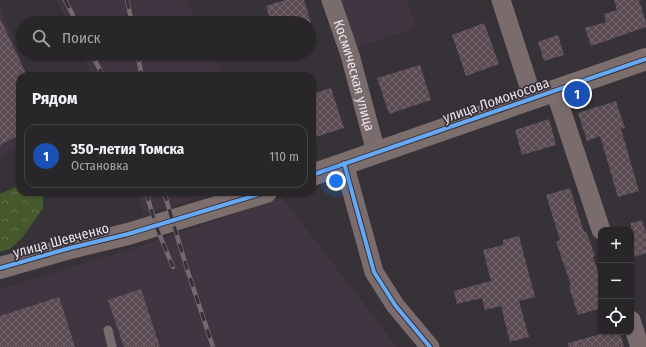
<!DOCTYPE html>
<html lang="ru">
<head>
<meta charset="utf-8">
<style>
	body { margin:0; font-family:"Fira Sans Condensed",sans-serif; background:#302e31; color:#f1f3f6 }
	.controls { position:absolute; right:12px; bottom:12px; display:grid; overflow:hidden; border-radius:8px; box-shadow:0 1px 3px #0004 }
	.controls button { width:36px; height:36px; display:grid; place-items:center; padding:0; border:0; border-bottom:1px solid #444346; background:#282629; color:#f1f3f6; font:20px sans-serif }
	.you { position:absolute; left:336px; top:181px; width:14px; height:14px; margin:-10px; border:3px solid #fff; border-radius:50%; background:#1a73e8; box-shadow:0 0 0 6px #1a73e833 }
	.badge { display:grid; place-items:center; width:26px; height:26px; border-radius:50%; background:#db2777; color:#fff; font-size:13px; font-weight:700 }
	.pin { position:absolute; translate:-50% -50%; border:2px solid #fff; box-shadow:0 1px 4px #0006 }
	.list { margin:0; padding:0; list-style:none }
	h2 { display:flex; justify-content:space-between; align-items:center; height:52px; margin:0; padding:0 16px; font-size:17px }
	h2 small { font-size:13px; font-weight:400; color:#a5a5a8 }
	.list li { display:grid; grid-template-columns:26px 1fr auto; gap:12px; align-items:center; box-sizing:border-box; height:64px; margin:0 8px 8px; padding:0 8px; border:1px solid #444346; border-radius:12px }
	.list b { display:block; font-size:15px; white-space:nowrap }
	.list p { margin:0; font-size:13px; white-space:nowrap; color:#a5a5a8 }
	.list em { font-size:13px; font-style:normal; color:#a5a5a8 }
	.icon { flex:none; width:22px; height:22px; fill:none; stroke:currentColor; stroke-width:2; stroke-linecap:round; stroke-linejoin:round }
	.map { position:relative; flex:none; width:646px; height:347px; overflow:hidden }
	.search { position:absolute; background:#282629; box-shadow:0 1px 3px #0004; left:16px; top:16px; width:300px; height:44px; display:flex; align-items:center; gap:10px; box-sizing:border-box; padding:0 14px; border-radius:22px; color:#a5a5a8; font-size:15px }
	.panel { position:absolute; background:#282629; box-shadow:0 1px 3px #0004; left:16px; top:72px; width:300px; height:124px; border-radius:12px }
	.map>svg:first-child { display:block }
	.built { fill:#403541 }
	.forest { fill:url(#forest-crowns) }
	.building { fill:url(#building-cross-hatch) }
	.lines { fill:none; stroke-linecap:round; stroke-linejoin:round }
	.lane { stroke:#7a6c6d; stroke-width:9 }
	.street { stroke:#7a6c6d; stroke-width:19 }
	.secondary { stroke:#7d6e6e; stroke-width:22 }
	.rail-casing { stroke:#726b6e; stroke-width:4.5 }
	.rail { stroke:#373039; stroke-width:3; stroke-dasharray:9; stroke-linecap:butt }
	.cycleway-casing { stroke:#373039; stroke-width:6 }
	.cycleway { stroke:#66a8f1; stroke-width:4 }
	.labels { text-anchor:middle; stroke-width:3.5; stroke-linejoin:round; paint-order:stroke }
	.street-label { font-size:14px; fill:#eae5eb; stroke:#373039 }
</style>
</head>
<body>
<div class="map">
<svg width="646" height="347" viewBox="0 0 646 347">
	<defs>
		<pattern id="forest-crowns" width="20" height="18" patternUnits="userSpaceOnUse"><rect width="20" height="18" fill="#46592c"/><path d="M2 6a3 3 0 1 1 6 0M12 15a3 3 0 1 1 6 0" fill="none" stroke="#61714b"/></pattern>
		<pattern id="building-cross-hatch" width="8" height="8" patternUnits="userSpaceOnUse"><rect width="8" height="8" fill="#5b4c54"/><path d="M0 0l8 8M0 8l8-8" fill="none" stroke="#73666d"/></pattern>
	</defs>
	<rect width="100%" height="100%" fill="#363237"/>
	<path class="built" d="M57 0H187L198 23H68Z
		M338 0H407L416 28 354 48Z
		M0 4 27 76H20V146L0 156Z
		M82 53H213L224 76H92Z
		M136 192H221L143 214Z
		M282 197 397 347H0V289L129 250Z"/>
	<path class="forest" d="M20 185V192H43V208L22 238 10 249 0 252V194Z"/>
	<path class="building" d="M285 0H304L311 23H271L266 6Z
		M614 0H639L646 23V27L591 46 585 28 606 22 604 14 617 10Z
		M0 18 27 76H20V135L0 145Z
		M484 23 499 64 466 76 452 35Z
		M558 35 564 55 544 61 538 42Z
		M420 65 431 100 389 114 377 78Z
		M331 88 344 128 312 138V94Z
		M616 101 625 128 621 129 639 191 618 197 600 136 587 141 578 113Z
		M549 119 556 145 522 155 515 130Z
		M570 188 584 232 586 231 595 256 593 257 601 281V308L578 315 569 286 571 285 556 242 560 240 546 195Z
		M642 220 646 232V253L631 258V223Z
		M519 236 535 297 519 301 529 337 510 342 501 306 485 310 482 298 457 304 454 291 491 281 483 250 503 245V240Z
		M141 289 160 347H124L108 300Z
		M59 297 75 347H0V316Z
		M608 332H620L624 347H569L568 343Z"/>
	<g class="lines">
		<path class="lane" d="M108 330 112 347"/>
		<g class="street">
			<path id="s1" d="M331 0 350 55 376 152"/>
			<path d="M501 0 533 99"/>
			<path d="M555 91 601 230"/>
			<path d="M344 163 374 272 395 305 430 347"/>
			<path d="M631 320 640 347"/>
		</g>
		<path class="secondary" d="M312 175 646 59
			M0 268 70 248 128 234 266 192"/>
		<g class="rail-casing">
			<path id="rail" d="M65 0 77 23
				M127 0 132 23
				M91 53 103 76
				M137 53 142 76
				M146 192 156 226 173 267
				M164 192 187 269 213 347"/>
		</g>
		<use href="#rail" class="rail"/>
		<g class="cycleway-casing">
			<path id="cycleway" d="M344 163 374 272 395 305 430 347
				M312 175 646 59
				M0 268 70 248 128 234 266 192"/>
		</g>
		<use href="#cycleway" class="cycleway"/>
	</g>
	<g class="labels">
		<g class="street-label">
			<text dy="5" stroke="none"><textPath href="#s1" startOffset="79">Космическая улица</textPath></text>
			<text transform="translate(496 100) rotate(-19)" y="5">улица Ломоносова</text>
			<text transform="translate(61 240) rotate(-15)" y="5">улица Шевченко</text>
		</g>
	</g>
</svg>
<div class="controls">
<button>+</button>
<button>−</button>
<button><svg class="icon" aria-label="locate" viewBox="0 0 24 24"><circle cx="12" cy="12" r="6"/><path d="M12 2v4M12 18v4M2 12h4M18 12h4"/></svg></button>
</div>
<div class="you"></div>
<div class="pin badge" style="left:577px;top:94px;background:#1a4fb4">1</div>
<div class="search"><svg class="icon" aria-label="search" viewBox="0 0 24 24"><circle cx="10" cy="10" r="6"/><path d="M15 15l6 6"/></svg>Поиск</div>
<section class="panel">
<h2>Рядом<small></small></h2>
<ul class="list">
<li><span class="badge" style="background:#1a4fb4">1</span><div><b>350-летия Томска</b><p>Остановка</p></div><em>110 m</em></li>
</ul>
</section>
</div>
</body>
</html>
